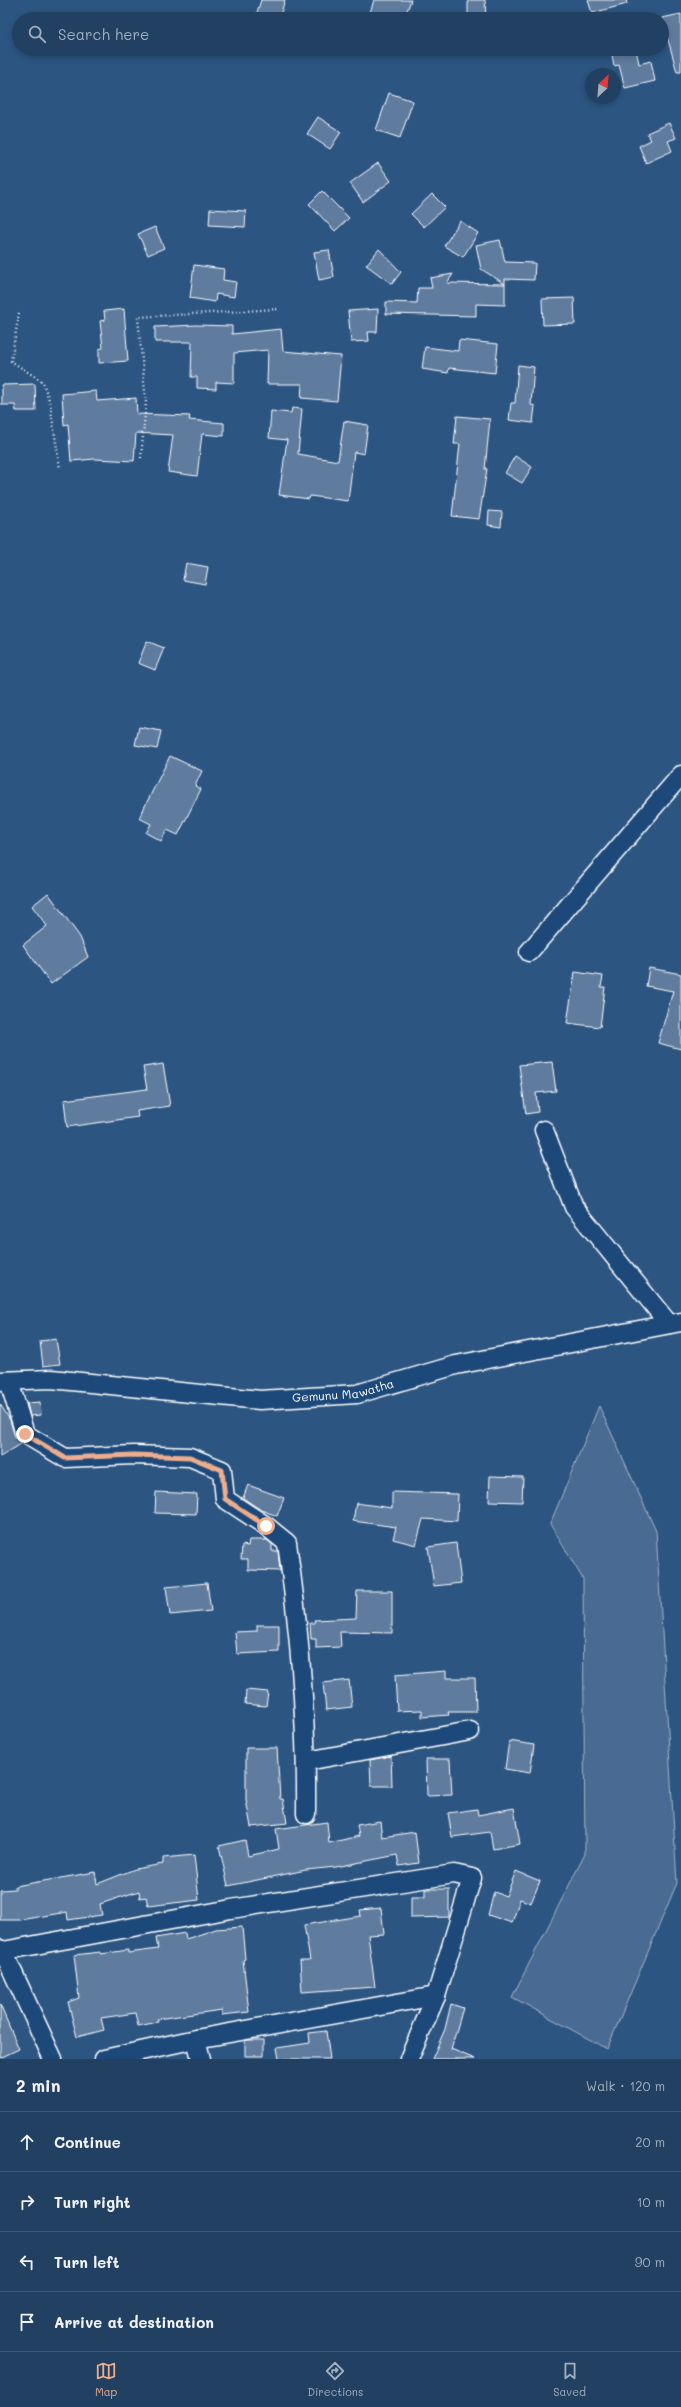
<!DOCTYPE html>
<html lang="en">
<head>
<meta charset="utf-8">
<style>
	body { margin:0; font-family:Mali,sans-serif; background:#294768; color:#f1f3f6 }
	.compass { position:absolute; left:585px; top:68px; width:36px; height:36px; border-radius:50%; background:#214062; box-shadow:0 2px 6px #0003; rotate:26deg }
	.stop { position:absolute; width:12px; height:12px; margin:-9px; border:3px solid #eead8d; border-radius:50%; background:#fff }
	.stop.end { background:#eead8d; border-color:#fff; box-shadow:0 1px 4px #0008 }
	.list { margin:0; padding:0; list-style:none }
	h2 { display:flex; justify-content:space-between; align-items:center; height:52px; margin:0; padding:0 16px; font-size:17px }
	h2 small { font-size:13px; font-weight:400; color:#a2afbe }
	.list li { display:grid; grid-template-columns:26px 1fr auto; gap:12px; align-items:center; box-sizing:border-box; height:60px; padding:0 16px; border-top:1px solid #3e5977 }
	.list b { display:block; font-size:15px; white-space:nowrap }
	.list em { font-size:13px; font-style:normal; color:#a2afbe }
	.icon { flex:none; width:22px; height:22px; fill:none; stroke:currentColor; stroke-width:2; stroke-linecap:round; stroke-linejoin:round }
	.map { position:relative; flex:none; width:681px; height:2059px; overflow:hidden }
	.search { position:absolute; background:#214062; box-shadow:0 2px 6px #0003; left:12px; right:12px; top:12px; height:44px; display:flex; align-items:center; gap:10px; box-sizing:border-box; padding:0 14px; border-radius:22px; color:#a2afbe; font-size:15px }
	.sheet { height:292px; background:#214062 }
	nav { display:flex; justify-content:space-around; align-items:center; box-sizing:border-box; height:56px; border-top:1px solid #3e5977; background:#214062; font-size:11px; color:#a2afbe }
	nav a { display:grid; justify-items:center; gap:2px }
	nav .on { color:#eead8d }
	.map>svg:first-child { display:block }
	.green { fill:#486b92; stroke:#a4b5c8 }
	.building { fill:#5e7c9f; stroke:#fff }
	.lines { fill:none; stroke-linecap:round; stroke-linejoin:round }
	.minor-casing { stroke:#fff; stroke-width:21 }
	.path { stroke:#fff; stroke-width:2.5; stroke-dasharray:1 3; stroke-linecap:butt }
	.minor { stroke:#1f4a7a; stroke-width:18 }
	.route { stroke:#eead8d; stroke-width:5 }
	.labels { text-anchor:middle; stroke-width:3.5; stroke-linejoin:round; paint-order:stroke }
	.street-label { font-size:12px; fill:#fff; stroke:#1f4a7a }
</style>
</head>
<body>
<div class="map">
<svg width="681" height="2059" viewBox="0 0 681 2059">
	<rect width="100%" height="100%" fill="#2c5582"/>
	<filter id="ink" filterUnits="userSpaceOnUse"><feTurbulence type="fractalNoise" baseFrequency=".025" numOctaves="2"/><feDisplacementMap in="SourceGraphic" scale="8" xChannelSelector="R" yChannelSelector="G"/><feConvolveMatrix kernelMatrix="1 2 1 2 8 2 1 2 1" color-interpolation-filters="sRGB"/></filter>
	<g filter="url(#ink)">
		<path class="green" d="M599 1406 656 1531 677 1883 607 2049 512 1997 585 1854 583 1579 550 1524Z"/>
		<path class="building" d="M261 0H285L279 19H255Z
			M374 0H411L404 19H368Z
			M468 0H485L486 19H468Z
			M588 0H626L627 4 592 13Z
			M681 14V72H677L662 18Z
			M611 49H636L639 64 651 61 655 81 625 88 619 65 614 66Z
			M389 93 413 101 400 138 376 130Z
			M318 117 341 132 330 149 307 134Z
			M669 123 676 138 668 141 672 151 646 163 639 146 651 140 647 133Z
			M378 163 391 181 363 202 350 183Z
			M322 191 349 218 335 231 309 204Z
			M432 194 445 207 424 227 411 214Z
			M210 209 246 211 245 227 209 225Z
			M460 221 478 233 463 257 444 246Z
			M155 227 164 248 148 255 138 234Z
			M500 240 505 262 535 263 534 280 505 279V284L481 269 476 245Z
			M379 249 401 272 392 284 366 265Z
			M329 250 334 277 319 280 314 252Z
			M194 265 224 269 223 280 236 282 234 297 216 294 215 302 190 298Z
			M453 274 447 283 505 284V305L476 304V316L386 314V302L417 303 418 288H432L430 278Z
			M574 298 575 324 543 325 542 299Z
			M124 309 128 361 99 363V349L103 348 100 321 105 320 104 311Z
			M378 309 377 332H368L369 341 351 342 348 311Z
			M196 325 232 326V334L281 329 283 351 341 356 337 401 301 398 302 384H267L268 350 234 353V383L216 382V389L197 388V377H191L192 342H155V327Z
			M459 340 498 344 495 373 449 368 448 373 422 369 425 347 458 351Z
			M518 365 534 367 531 405 535 406 533 423 509 420 511 403H515Z
			M35 384 36 411H16L15 405H2V385Z
			M96 391 97 401 136 398 137 414 190 416 189 420 224 423V436L202 434 197 476 168 472 173 435 136 433 134 461 95 459 71 461 68 424 64 425 62 394Z
			M292 408 302 409 298 454 338 461 344 421 368 425 364 454 354 452 348 501 310 496 309 499 279 495 287 440 269 438 271 411 291 413Z
			M457 416 490 419 485 469H487L479 519 452 516 460 444H454Z
			M515 456 532 467 522 483 505 473Z
			M489 511 502 512 501 527 488 525Z
			M186 563 208 567 205 584 183 580Z
			M147 641 164 648 155 670 138 663Z
			M139 727 161 731 157 749 135 745Z
			M170 756 202 771 195 786 201 789 178 835 167 830 161 841 146 833 151 824 139 818Z
			M48 893 80 937 88 957 51 984 23 945 47 926 32 906Z
			M649 968 681 974V1049L658 1043 673 991 646 986Z
			M575 972 603 976 601 987H605L600 1027 567 1023Z
			M552 1062 556 1091 536 1093 538 1112 526 1114 519 1065Z
			M163 1064 170 1106 137 1111 138 1117 67 1127 64 1100 147 1089 143 1067Z
			M56 1339 60 1364 43 1366 40 1341Z
			M40 1402 41 1415 30 1416 27 1403Z
			M0 1404 10 1420 15 1438 21 1444 0 1457Z
			M490 1476 523 1477 522 1502 489 1501Z
			M248 1485 284 1498 277 1516 261 1510 243 1498Z
			M156 1492 197 1494 196 1514 155 1513Z
			M392 1492 458 1494 457 1521 423 1519 416 1545 393 1539 396 1527 353 1521 356 1503 392 1508Z
			M249 1540H267L272 1544V1551H278L280 1571 248 1570V1559H241L242 1545 248 1546Z
			M456 1543 461 1583 434 1586 428 1547Z
			M207 1583 211 1611 170 1615 166 1587Z
			M357 1591H392V1633L340 1632 341 1647 316 1648V1639H311L310 1623H315L314 1620 356 1618Z
			M257 1625H279V1652L237 1654 235 1632 257 1631Z
			M446 1671V1678H475L476 1712H448L449 1715 422 1717V1710L397 1711 395 1675Z
			M349 1680 352 1707 326 1710 323 1683Z
			M246 1690 268 1692 266 1706 245 1704Z
			M509 1741 534 1745 530 1773 505 1769Z
			M246 1748H277L280 1799H283L287 1823 251 1827 246 1800Z
			M391 1756 392 1786H371L370 1760Z
			M426 1759H450L452 1795 427 1796Z
			M514 1808 520 1844 493 1849 490 1832 452 1837 448 1813 477 1809 478 1815Z
			M380 1821 382 1837 415 1832 419 1863 399 1866 397 1855 336 1867 306 1870 228 1886 219 1846 245 1840 248 1856 279 1849 276 1829 327 1822 329 1843 359 1836 357 1825Z
			M194 1855 199 1900 148 1906 146 1897 140 1898 139 1891 100 1904 102 1915 68 1920 67 1912 20 1920H0V1890L15 1889V1886L95 1872 97 1884 135 1869 163 1864V1858Z
			M516 1871 540 1881 531 1903 520 1899 512 1923 488 1915 494 1892 506 1896Z
			M425 1889H449V1917L411 1918V1897H425Z
			M381 1908 384 1934 368 1935 375 1987 302 1992 300 1960H310L304 1925 361 1916 360 1910Z
			M242 1927 245 1959 243 1960 249 2012 222 2015V2010L157 2019 158 2022 138 2026 135 2013 101 2018 104 2030 77 2037 68 2002 79 1998 74 1955 101 1952V1954L128 1950V1953L158 1949 156 1938 185 1933 186 1939 216 1929Z
			M451 2004 463 2008 451 2049 475 2059H432L445 2029Z
			M0 2005 19 2049 0 2058Z
			M326 2031 330 2059H279L277 2048 310 2043 309 2033Z
			M248 2040H264V2056H245V2041Z"/>
		<g class="lines">
			<g class="minor-casing">
				<g id="minor">
					<path d="M529 952 681 775"/>
					<path d="M544 1130 574 1207 669 1324"/>
					<path id="s1" d="M0 1381 51 1379 260 1400 357 1394 456 1365 681 1322"/>
					<path d="M9 1381 25 1434 65 1458 134 1455 190 1457 222 1470 225 1499 266 1526 287 1543C300 1633 307 1723 306 1814"/>
					<path d="M307 1761 470 1731"/>
					<path d="M0 1949 3 1951 53 2059"/>
					<path d="M3 1951 231 1909 454 1874 472 1878 436 1996 196 2039 104 2059"/>
					<path d="M196 2039 201 2059"/>
					<path d="M409 2059 436 1996"/>
				</g>
			</g>
			<path class="path" d="M19 313 11 361 43 382 50 403 60 469
				M141 458 146 403 138 317 279 309"/>
			<use href="#minor" class="minor"/>
		</g>
	</g>
	<g class="lines" filter="url(#ink)">
		<path class="route" d="M25 1434 65 1458 134 1455 190 1457 222 1470 225 1499 266 1526"/>
	</g>
	<g class="labels">
		<g class="street-label">
			<text dy="4" stroke="none"><textPath href="#s1" startOffset="345">Gemunu Mawatha</textPath></text>
		</g>
	</g>
</svg>
<svg class="compass" viewBox="-18 -18 36 36"><path d="M0-13l5 13h-10z" fill="#e53935"/><path d="M0 13l5-13h-10z" fill="#a2afbe"/></svg>
<div class="stop" style="left:266px;top:1526px"></div>
<div class="stop end" style="left:25px;top:1434px"></div>
<div class="search"><svg class="icon" aria-label="search" viewBox="0 0 24 24"><circle cx="10" cy="10" r="6"/><path d="M15 15l6 6"/></svg>Search here</div>
</div>
<section class="sheet">
<h2>2 min<small>Walk · 120 m</small></h2>
<ul class="list">
<li><svg class="icon" aria-label="ahead" viewBox="0 0 24 24"><path d="M12 20V5M6 11l6-6 6 6"/></svg><div><b>Continue</b></div><em>20 m</em></li>
<li><svg class="icon" aria-label="right" viewBox="0 0 24 24"><path d="M7 20v-9h11M14 6l5 5-5 5"/></svg><div><b>Turn right</b></div><em>10 m</em></li>
<li><svg class="icon" aria-label="left" viewBox="0 0 24 24"><path d="M17 20v-9H6M10 6l-5 5 5 5"/></svg><div><b>Turn left</b></div><em>90 m</em></li>
<li><svg class="icon" aria-label="arrive" viewBox="0 0 24 24"><path d="M6 21V4h12l-3 4 3 4H6"/></svg><div><b>Arrive at destination</b></div></li>
</ul>
</section>
<nav>
<a class="on"><svg class="icon" aria-label="map" viewBox="0 0 24 24"><path d="M3 6l6-2 6 2 6-2v14l-6 2-6-2-6 2zM9 4v14M15 6v14"/></svg>Map</a>
<a><svg class="icon" aria-label="directions" viewBox="0 0 24 24"><path d="M12 3l9 9-9 9-9-9zM9 14v-3h6M13 9l2 2-2 2"/></svg>Directions</a>
<a><svg class="icon" aria-label="saved" viewBox="0 0 24 24"><path d="M7 4h10v16l-5-4-5 4z"/></svg>Saved</a>
</nav>
</body>
</html>
